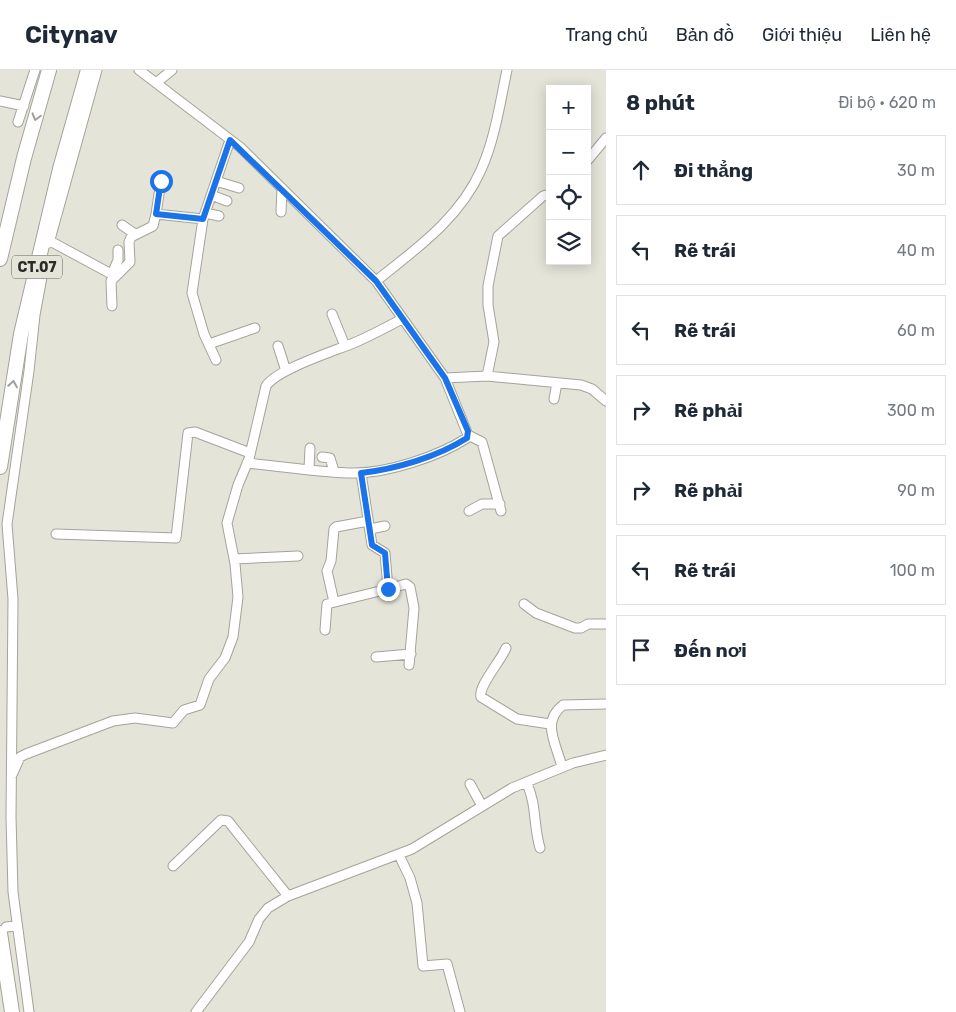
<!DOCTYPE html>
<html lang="vi">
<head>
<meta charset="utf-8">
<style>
	body { margin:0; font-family:Rubik,sans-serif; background:#f2f2f3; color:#1f2937 }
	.controls { position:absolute; right:15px; top:15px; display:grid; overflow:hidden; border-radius:0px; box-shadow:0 2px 12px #0003 }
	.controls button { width:45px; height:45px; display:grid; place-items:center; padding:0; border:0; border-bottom:1px solid #e0e1e3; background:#fff; color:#1f2937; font:25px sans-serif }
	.stop { position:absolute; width:15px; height:15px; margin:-11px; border:4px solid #1a73e8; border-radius:50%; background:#fff }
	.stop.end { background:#1a73e8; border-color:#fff; box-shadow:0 1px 5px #0008 }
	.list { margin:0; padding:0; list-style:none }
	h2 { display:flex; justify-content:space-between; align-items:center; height:65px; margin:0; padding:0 20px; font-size:21px }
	h2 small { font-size:16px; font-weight:400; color:#747a83 }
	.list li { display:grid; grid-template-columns:32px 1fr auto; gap:15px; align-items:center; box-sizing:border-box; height:70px; margin:0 10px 10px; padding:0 10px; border:1px solid #e0e1e3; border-radius:0px }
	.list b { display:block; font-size:19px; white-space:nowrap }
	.list em { font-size:16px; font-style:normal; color:#747a83 }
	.icon { flex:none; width:28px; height:28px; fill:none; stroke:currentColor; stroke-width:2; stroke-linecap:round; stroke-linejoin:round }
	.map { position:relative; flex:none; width:606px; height:942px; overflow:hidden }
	header { display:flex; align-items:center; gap:30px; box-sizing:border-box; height:70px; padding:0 25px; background:#fff; border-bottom:1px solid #e0e1e3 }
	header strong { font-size:24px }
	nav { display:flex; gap:28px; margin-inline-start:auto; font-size:18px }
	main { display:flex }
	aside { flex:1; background:#fff }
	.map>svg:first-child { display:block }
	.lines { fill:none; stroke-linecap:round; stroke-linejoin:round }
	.minor-casing { stroke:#a5a39a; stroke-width:11 }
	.highway-casing { stroke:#a5a39a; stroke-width:16 }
	.minor { stroke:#fff; stroke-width:9 }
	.highway { stroke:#fff; stroke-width:14 }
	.oneway { stroke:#9f9f9d }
	.route { stroke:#1a73e8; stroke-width:6 }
	.labels { text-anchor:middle; stroke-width:4; stroke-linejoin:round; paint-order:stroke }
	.shield { fill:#e5e4d9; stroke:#62625c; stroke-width:1 }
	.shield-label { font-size:14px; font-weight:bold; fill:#2a2a26 }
</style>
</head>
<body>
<header>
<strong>Citynav</strong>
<nav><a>Trang chủ</a><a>Bản đồ</a><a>Giới thiệu</a><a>Liên hệ</a></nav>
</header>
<main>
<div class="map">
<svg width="606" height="942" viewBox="0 0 606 942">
	<rect width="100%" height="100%" fill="#e5e4d9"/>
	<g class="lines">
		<g class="minor-casing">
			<path id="minor" d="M139 0 240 77 376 211 445 308 487 306 581 315 592 319 606 331
				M156 13 172 0
				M0 31 24 36
				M18 52 35 0
				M587 91 606 68
				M216 111 239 118
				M211 125 227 131
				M281 142 282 118
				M205 143 219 146
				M156 144 161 111
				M203 149 192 223 204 264 216 290
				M122 155 135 164
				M50 171 115 206
				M49 173 97 0
				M112 204 118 190V180
				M376 211C416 179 460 148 481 100 495 69 500 33 507 0
				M112 236 111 211 130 192 129 172 131 167 153 156 156 144 203 149 230 70
				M332 244 345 276
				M209 274 255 258
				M278 276 286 301
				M487 306 494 272 488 235V216L498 166 543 126 550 124
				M554 329 557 313
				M468 365 482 372 501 441
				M322 387 330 388 334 401
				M247 393C282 396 319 403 354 403 389 403 439 386 467 368L468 365 445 308
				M309 399 310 378
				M361 403 372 475 385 483 388 519 406 514 410 517 414 538 409 595
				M469 441 482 434H500
				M370 459 385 456
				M56 464 176 468 188 363 195 362 250 383
				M234 489 298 486
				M334 532 327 501 331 491 334 459 336 457 368 451
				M524 534 536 543 575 558H581L588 554H606
				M325 560 327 534 388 519
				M506 578C501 591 478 616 481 627L517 649 550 654
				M376 587 411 584
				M562 697C556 673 541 652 563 635L606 634
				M12 705 20 687 26 684 113 651 135 648 173 653 184 640 200 635 209 609 225 588 233 567 238 527 235 494 227 453 238 415 249 389 266 316C277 299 335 281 356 272 372 265 387 257 402 249
				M526 712C537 733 533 755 540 778
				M470 714 482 736
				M399 785 410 808 417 833 423 896 447 894 460 942
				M173 796 221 750 228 751 288 826
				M6 857 16 856
				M29 942 13 822 11 747 13 529 7 454 29 301 35 245 45 191
				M196 942 249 872 259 849 268 838 288 826 412 779 512 718 573 693 606 685"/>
		</g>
		<g class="highway-casing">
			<path id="highway" d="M0 189 24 88 49 0
				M0 397 21 264 60 99 88 0
				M0 863 12 942"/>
		</g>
		<use href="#minor" class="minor"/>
		<use href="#highway" class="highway"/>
	</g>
	<defs><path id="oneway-chevron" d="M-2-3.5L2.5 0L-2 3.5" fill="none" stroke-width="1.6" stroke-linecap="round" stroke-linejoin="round" transform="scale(1.25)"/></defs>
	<g class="oneway">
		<use href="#oneway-chevron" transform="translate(36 47) rotate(106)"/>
		<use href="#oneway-chevron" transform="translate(13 314) rotate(-81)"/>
	</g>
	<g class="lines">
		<path class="route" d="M161 111 156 144 203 149 230 70 376 211 445 308 468 361 467 368C437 387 396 399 361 403L372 475 385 483 388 519"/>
	</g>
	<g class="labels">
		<rect class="shield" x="12" y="185.5" width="50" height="23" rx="4"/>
		<g class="shield-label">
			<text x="37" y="202">CT.07</text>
		</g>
	</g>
</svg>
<div class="controls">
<button>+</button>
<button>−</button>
<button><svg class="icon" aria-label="locate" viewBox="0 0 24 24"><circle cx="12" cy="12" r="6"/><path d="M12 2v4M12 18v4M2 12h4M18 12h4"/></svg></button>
<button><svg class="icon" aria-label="layers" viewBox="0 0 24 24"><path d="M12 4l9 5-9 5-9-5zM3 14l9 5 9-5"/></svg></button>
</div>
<div class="stop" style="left:161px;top:111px"></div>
<div class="stop end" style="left:388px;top:519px"></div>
</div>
<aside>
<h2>8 phút<small>Đi bộ · 620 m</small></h2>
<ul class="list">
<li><svg class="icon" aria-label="ahead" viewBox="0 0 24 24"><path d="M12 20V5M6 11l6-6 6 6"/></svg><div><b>Đi thẳng</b></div><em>30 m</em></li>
<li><svg class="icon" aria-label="left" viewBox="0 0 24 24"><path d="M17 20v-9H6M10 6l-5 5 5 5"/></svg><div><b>Rẽ trái</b></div><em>40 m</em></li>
<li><svg class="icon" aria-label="left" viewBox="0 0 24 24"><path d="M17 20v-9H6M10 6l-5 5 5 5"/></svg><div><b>Rẽ trái</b></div><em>60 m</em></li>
<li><svg class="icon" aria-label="right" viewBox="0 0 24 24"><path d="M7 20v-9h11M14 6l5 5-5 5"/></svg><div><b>Rẽ phải</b></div><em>300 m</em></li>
<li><svg class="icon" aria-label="right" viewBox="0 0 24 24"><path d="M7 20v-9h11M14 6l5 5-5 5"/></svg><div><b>Rẽ phải</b></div><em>90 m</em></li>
<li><svg class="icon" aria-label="left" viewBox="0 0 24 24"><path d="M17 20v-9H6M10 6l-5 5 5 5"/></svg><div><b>Rẽ trái</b></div><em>100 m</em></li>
<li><svg class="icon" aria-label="arrive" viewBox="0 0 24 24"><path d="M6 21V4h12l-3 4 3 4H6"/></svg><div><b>Đến nơi</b></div></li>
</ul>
</aside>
</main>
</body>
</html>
